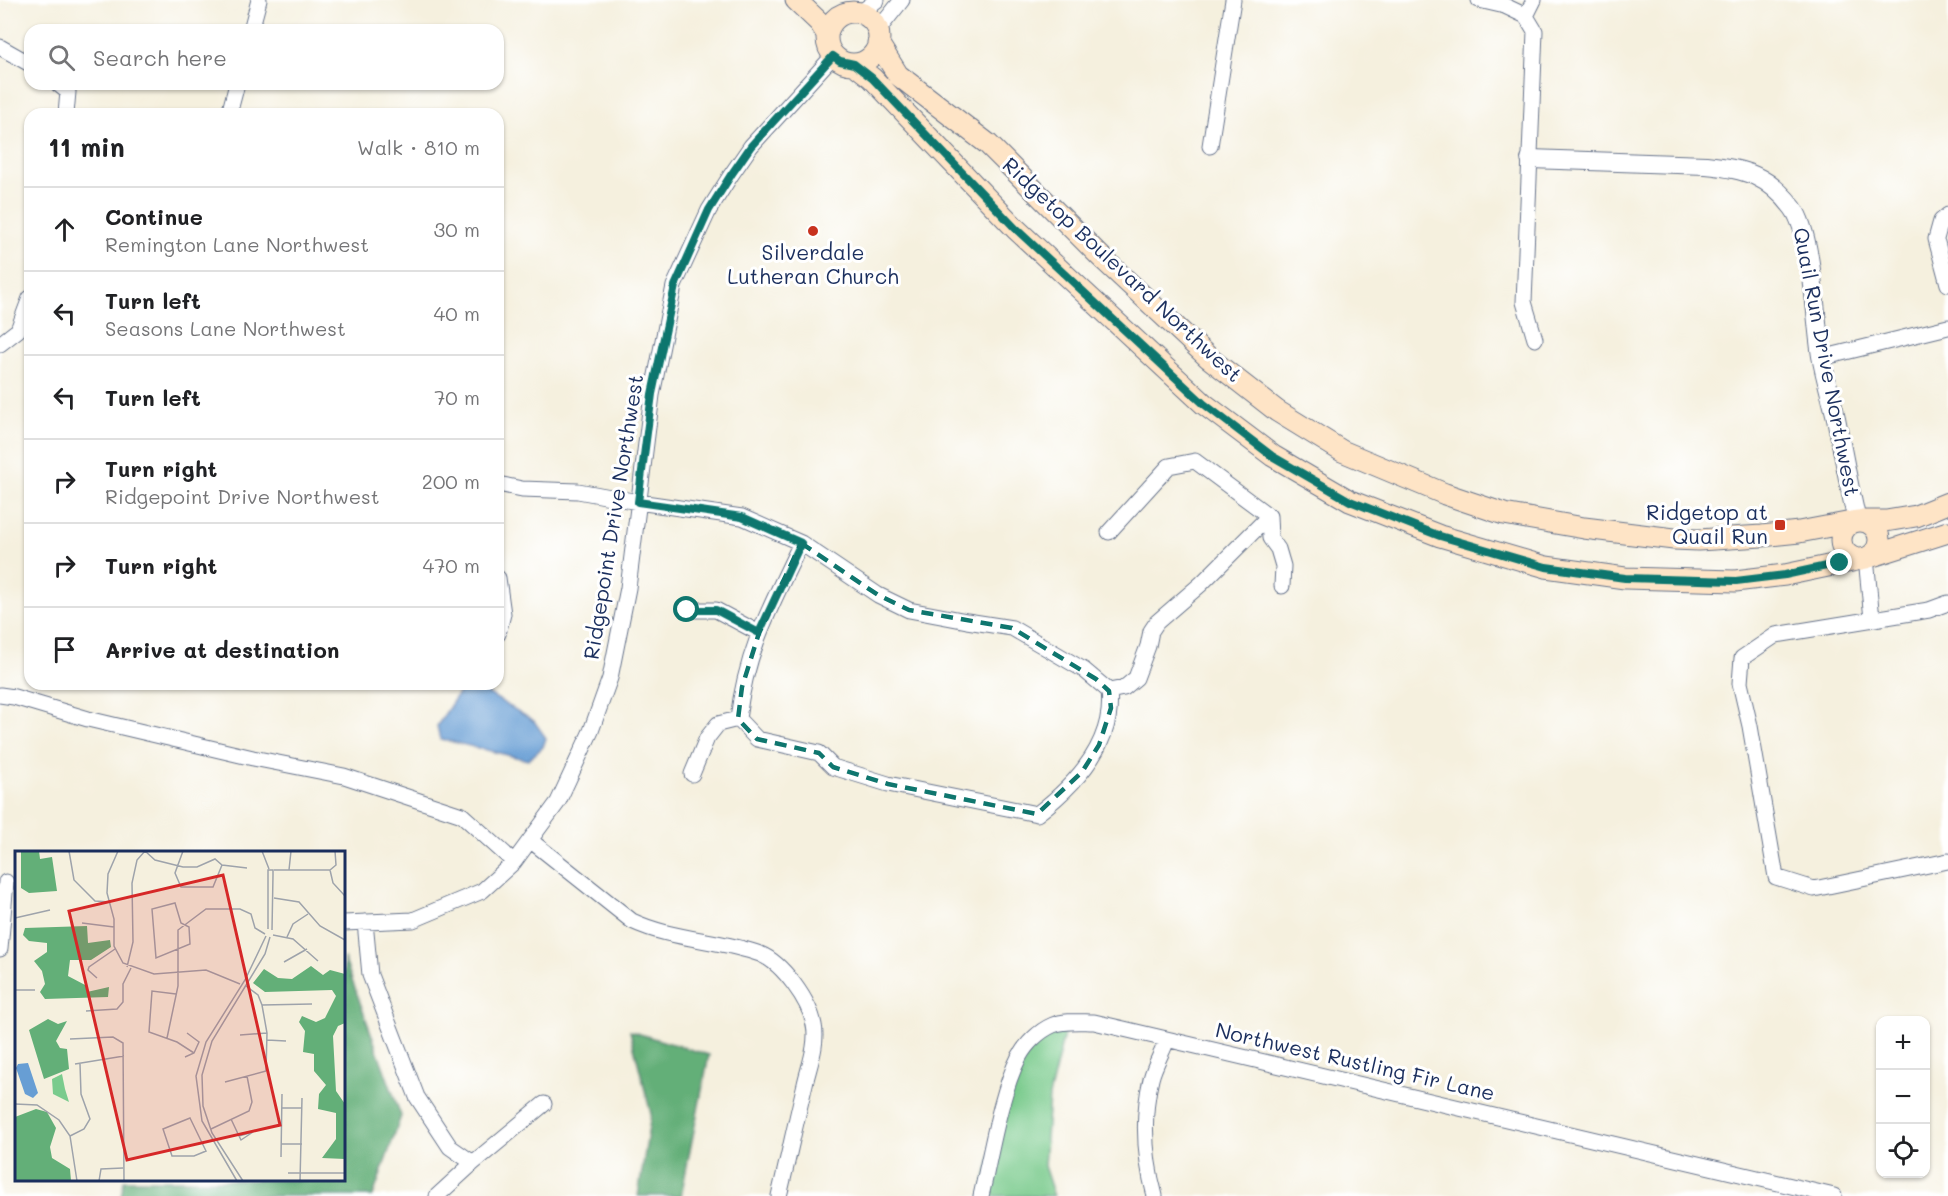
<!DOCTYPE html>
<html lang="en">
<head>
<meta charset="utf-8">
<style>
	body { margin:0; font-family:Mali,sans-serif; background:#f6f6f6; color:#202124 }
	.controls { position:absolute; right:18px; bottom:18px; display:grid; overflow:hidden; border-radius:12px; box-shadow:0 2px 4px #0004 }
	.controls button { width:54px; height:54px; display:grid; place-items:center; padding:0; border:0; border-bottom:2px solid #e0e0e0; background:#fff; color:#202124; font:30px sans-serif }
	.stop { position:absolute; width:18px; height:18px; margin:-14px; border:4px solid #0f766e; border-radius:50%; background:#fff }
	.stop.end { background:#0f766e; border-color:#fff; box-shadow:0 2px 6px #0008 }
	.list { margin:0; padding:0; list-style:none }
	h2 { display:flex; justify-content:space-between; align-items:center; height:78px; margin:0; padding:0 24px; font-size:26px }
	h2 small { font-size:20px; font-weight:400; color:#757577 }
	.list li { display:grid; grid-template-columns:39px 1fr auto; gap:18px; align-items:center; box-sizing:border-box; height:84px; padding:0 24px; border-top:2px solid #e0e0e0 }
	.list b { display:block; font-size:22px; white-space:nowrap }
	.list p { margin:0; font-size:20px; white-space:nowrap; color:#757577 }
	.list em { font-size:20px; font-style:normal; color:#757577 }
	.icon { flex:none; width:33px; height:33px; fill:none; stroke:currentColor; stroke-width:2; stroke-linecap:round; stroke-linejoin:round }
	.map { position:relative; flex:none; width:1948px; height:1196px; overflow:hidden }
	.search { position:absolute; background:#fff; box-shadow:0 2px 4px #0004; left:24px; top:24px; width:480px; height:66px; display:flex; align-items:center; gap:15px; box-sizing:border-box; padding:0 21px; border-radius:18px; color:#757577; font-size:22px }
	.panel { position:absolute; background:#fff; box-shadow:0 2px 4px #0004; left:24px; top:108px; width:480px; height:582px; border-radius:18px }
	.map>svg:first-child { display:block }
	.green { fill:#7acb8d; stroke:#4a7d76; stroke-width:1.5 }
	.forest { fill:#63af78; stroke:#3f6f6b; stroke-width:1.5 }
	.water { fill:#679ed4; stroke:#416699; stroke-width:1.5 }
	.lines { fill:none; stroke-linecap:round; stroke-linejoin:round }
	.minor-casing { stroke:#67738b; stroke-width:17 }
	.tertiary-casing { stroke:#67738b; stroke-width:20 }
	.secondary-casing { stroke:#67738b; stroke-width:23 }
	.minor { stroke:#fff; stroke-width:15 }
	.tertiary { stroke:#fff; stroke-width:18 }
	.secondary { stroke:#fee4c6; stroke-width:21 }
	.route { stroke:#0f766e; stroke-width:8 }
	.marked { fill:none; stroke:#0f766e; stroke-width:4.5; stroke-dasharray:12 8; stroke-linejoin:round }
	.poi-dot { fill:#c8321e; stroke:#fff; stroke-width:2 }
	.labels { text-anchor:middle; stroke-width:6; stroke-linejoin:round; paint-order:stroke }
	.poi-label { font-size:21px; fill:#1b2f5e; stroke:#fff }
	.street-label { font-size:21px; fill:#1b2f5e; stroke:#fff }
	.inset-road { fill:none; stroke:#9ea3ab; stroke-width:1.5 }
	.view { fill:#d62828; fill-opacity:0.15; stroke:#d62828; stroke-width:3 }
	.inset-edge { fill:none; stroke:#1b2f5e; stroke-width:3 }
</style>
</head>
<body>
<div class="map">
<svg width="1948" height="1196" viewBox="0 0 1948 1196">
	<rect width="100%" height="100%" fill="#fff"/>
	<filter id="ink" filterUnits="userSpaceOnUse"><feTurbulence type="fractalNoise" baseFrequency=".0167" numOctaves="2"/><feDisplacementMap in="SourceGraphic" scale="12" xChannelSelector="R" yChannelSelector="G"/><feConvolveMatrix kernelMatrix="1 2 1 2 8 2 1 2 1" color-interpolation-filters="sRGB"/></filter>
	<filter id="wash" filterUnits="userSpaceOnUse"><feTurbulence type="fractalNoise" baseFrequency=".008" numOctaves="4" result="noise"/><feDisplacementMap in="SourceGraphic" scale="24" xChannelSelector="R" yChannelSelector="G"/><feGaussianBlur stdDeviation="1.35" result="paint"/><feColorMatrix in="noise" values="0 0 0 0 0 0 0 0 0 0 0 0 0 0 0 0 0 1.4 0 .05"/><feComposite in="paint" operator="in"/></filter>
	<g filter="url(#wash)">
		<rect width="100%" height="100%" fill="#f5f0de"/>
		<path class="green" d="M1066 1026 1049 1096 1044 1166 1054 1196H981L1007 1087 1030 1042Z"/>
		<path class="forest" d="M344 958 401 1116 373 1196H121L124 1180H344Z
			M630 1031 709 1055 681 1196H638L651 1114Z"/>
		<path class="water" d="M474 685 534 721 546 738 543 747 528 760 440 739 437 726 461 689Z"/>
	</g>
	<g filter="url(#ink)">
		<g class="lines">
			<g class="minor-casing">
				<path id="minor" d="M1479 0 1505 6 1526 16 1535 31 1524 302 1535 339
					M860 13 877 0
					M1526 16 1534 0
					M251 30 259 0
					M878 30 902 0
					M0 47 30 64
					M58 84 68 92 66 114
					M229 114 237 84
					M1210 146 1233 0
					M1948 215 1941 221 1936 239 1948 284
					M0 344 18 330 30 298
					M1821 358 1948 327
					M498 484 522 489 578 491 638 502 742 517 801 543 878 595 909 610 967 621 1012 628 1084 670 1109 691
					M1109 532 1169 466 1195 461 1269 516 1270 538 1278 549 1283 566 1282 586
					M801 543C772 604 746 650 738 719L757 739 819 753 833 767 888 784 1037 814C1075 785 1115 743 1109 691
					M1866 558 1872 619
					M498 578 503 614 498 634
					M1948 603 1929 610 1776 635 1742 658 1740 683 1750 726 1776 877 1814 889 1948 861
					M687 610H716L759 633
					M1109 691 1124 688 1136 678 1148 646 1151 631 1157 622 1201 584 1269 516
					M0 695 14 697 88 719 253 758 344 776 462 815 514 862
					M692 774 707 738 718 724 738 719
					M530 840 632 921C672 940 719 939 760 954 783 963 810 1002 814 1025 818 1044 809 1066 805 1084 796 1121 788 1159 779 1196
					M365 922 370 975 417 1097 450 1147 473 1163 544 1104
					M344 923 413 920 482 891 514 862 558 802 591 731 610 678 628 588 652 395 674 286 709 210 731 175 751 146 833 56
					M0 949 6 882
					M437 1196 473 1163
					M981 1196C991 1154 1000 1094 1019 1057 1026 1044 1039 1031 1053 1025 1065 1020 1081 1022 1094 1022L1834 1196
					M1155 1196C1145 1159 1142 1117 1151 1079 1154 1066 1162 1053 1167 1040"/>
			</g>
			<g class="tertiary-casing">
				<path id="tertiary" d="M1530 159 1706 165C1745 169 1768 175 1793 208 1813 236 1815 319 1821 356 1825 377 1831 397 1836 418 1843 453 1849 487 1857 521"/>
			</g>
			<g class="secondary-casing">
				<path id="secondary" d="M796 0 820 23 827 34
					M827 38a26 26 0 1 1 52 0a26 26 0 1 1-52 0Z
					M878 43 898 75 988 144 1101 257 1209 358 1277 411 1342 451 1445 494 1504 514 1584 528 1674 539 1698 540 1762 536 1799 532 1857 521H1886L1916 516 1948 503
					M854 64 872 78 1016 229 1204 404 1273 456 1350 501 1440 536 1546 567 1625 578 1735 581 1785 575 1866 558 1948 532
					M1841 540a19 19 0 1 1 38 0a19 19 0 1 1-38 0Z"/>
			</g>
			<use href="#minor" class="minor"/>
			<use href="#tertiary" class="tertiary"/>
			<use href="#secondary" class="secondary"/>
		</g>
	</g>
	<g class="lines" filter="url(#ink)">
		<path class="route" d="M687 610H716L759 633 801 543 742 517 638 502 652 394 675 286 709 210 731 175 751 146 833 56 840 61 854 64 872 78 1016 229 1204 404 1272 456 1350 501 1440 536 1546 567 1625 578 1736 581 1785 575 1840 563"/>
	</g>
	<path class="marked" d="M801 543 878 595 909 610 1012 628 1096 679 1109 691 1111 708 1099 745 1082 772 1037 814 888 784 833 767 819 753 757 739 738 719 742 687 759 633Z"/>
	<g class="poi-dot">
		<circle cx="813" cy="231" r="6"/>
		<rect x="1774" y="519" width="12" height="12" rx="3"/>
	</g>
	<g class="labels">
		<g class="poi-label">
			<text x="813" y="260">Silverdale<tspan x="813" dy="24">Lutheran Church</tspan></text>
			<text x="1768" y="520" text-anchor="end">Ridgetop at<tspan x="1768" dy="24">Quail Run</tspan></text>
		</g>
		<g class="street-label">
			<text transform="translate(1122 270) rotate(43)" y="7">Ridgetop Boulevard Northwest</text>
			<text transform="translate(1826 362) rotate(79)" y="7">Quail Run Drive Northwest</text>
			<text transform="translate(614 517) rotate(-81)" y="7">Ridgepoint Drive Northwest</text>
			<text transform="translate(1355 1062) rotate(13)" y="7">Northwest Rustling Fir Lane</text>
		</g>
	</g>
	<g transform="translate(15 851)">
		<rect width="330" height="330" fill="#f5f0de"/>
		<path d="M47 223 50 238 54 251 38 243 37 228Z" fill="#7acb8d"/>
		<path d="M6 0H24L25 8 37 6 42 40 14 42 6 37ZM72 75 73 92 95 89 96 96 76 109H55L53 125 72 135V141L94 136 93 146 30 148 25 141 30 133 27 120 19 110 32 101V92L14 90 8 84 10 77ZM296 115 308 124 315 119 330 123V172L323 175 318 185 321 240 330 253V308L307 307 321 288V262L303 258 304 243 311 234 299 220V203L288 201 290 180 284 171 287 165 301 171 310 167 321 145 317 139 250 141 238 132 249 118 263 127 277 128ZM33 168 43 173 52 170 41 190 45 197 52 198 54 218 29 228 14 179ZM21 258 32 261 41 277 35 296 37 307 55 318 56 330H0V266Z" fill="#63af78"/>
		<path d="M13 212 23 242 18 247 10 243 1 217 3 213Z" fill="#679ed4"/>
		<path class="inset-road" d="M54 0 59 29 80 50 95 51M103 0 93 23 92 42 99 68V95L108 112 139 123 191 119 225 133M130 0 140 9 168 16H182L200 8 207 14 232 17M168 0 160 22 166 36H198L207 14M247 0 254 18M259 19H315L321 14 320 0M274 19 276 0M315 19 318 32 330 45M259 47 284 51 305 75 330 89M160 52 166 72 174 76 175 93 141 107 137 58ZM0 67 35 59M67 72 99 76M253 78V19H258V24M257 79 258 24M258 84 278 88 303 110M272 86 278 73 293 63M269 111 292 98M112 116 118 91 117 32 122 9 130 0M82 127 73 119 74 116 100 98M231 135 243 144 247 154 252 182 251 220M0 139H20M161 143 137 140 134 181 162 191 179 202M247 154 297 153M71 160 102 158 108 151V133L116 117M225 184 252 182M152 187 163 135V79L191 58H225L236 63 240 77 250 83M55 188 98 186 108 192 109 330M252 189 271 190M170 206 179 202 184 191 172 182M60 213 109 205M210 231 251 220M0 253 22 254 44 269 55 285 62 330M267 257H287M175 267 191 300 179 305H157L148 278ZM216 268 224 285 226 289 238 281 224 285M196 278 234 260 237 251 232 225M55 285 69 278 75 268 66 243 65 213M266 293H287M266 306 267 243M273 322H330M84 330 86 318 108 317M222 330 187 270 181 225 191 191 230 129 251 85M228 330 197 282 188 255 187 224 197 190 250 103 255 86M285 330 287 247"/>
		<path class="view" d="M208 24 265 274 112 309 54 60Z"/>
		<rect width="330" height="330" class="inset-edge"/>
	</g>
</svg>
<div class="controls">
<button>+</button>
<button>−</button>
<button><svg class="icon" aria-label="locate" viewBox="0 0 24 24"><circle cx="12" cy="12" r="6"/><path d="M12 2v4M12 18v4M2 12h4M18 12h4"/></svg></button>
</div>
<div class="stop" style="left:687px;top:610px"></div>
<div class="stop end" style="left:1840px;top:563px"></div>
<div class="search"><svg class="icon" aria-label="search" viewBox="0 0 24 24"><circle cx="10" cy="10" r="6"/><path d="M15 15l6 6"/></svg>Search here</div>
<section class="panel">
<h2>11 min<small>Walk · 810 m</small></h2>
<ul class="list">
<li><svg class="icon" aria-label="ahead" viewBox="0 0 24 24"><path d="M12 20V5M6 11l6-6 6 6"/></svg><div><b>Continue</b><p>Remington Lane Northwest</p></div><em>30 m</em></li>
<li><svg class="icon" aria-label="left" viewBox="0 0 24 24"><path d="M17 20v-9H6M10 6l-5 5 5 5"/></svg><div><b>Turn left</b><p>Seasons Lane Northwest</p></div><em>40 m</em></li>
<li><svg class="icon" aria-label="left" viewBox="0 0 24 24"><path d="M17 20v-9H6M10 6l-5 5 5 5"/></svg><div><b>Turn left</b></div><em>70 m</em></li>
<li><svg class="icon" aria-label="right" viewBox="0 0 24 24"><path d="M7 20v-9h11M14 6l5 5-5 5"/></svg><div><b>Turn right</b><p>Ridgepoint Drive Northwest</p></div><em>200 m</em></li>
<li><svg class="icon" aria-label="right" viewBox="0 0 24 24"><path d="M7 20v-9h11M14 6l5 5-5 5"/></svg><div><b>Turn right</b></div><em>470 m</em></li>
<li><svg class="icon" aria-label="arrive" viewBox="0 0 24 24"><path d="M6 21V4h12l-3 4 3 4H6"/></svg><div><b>Arrive at destination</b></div></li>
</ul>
</section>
</div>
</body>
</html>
